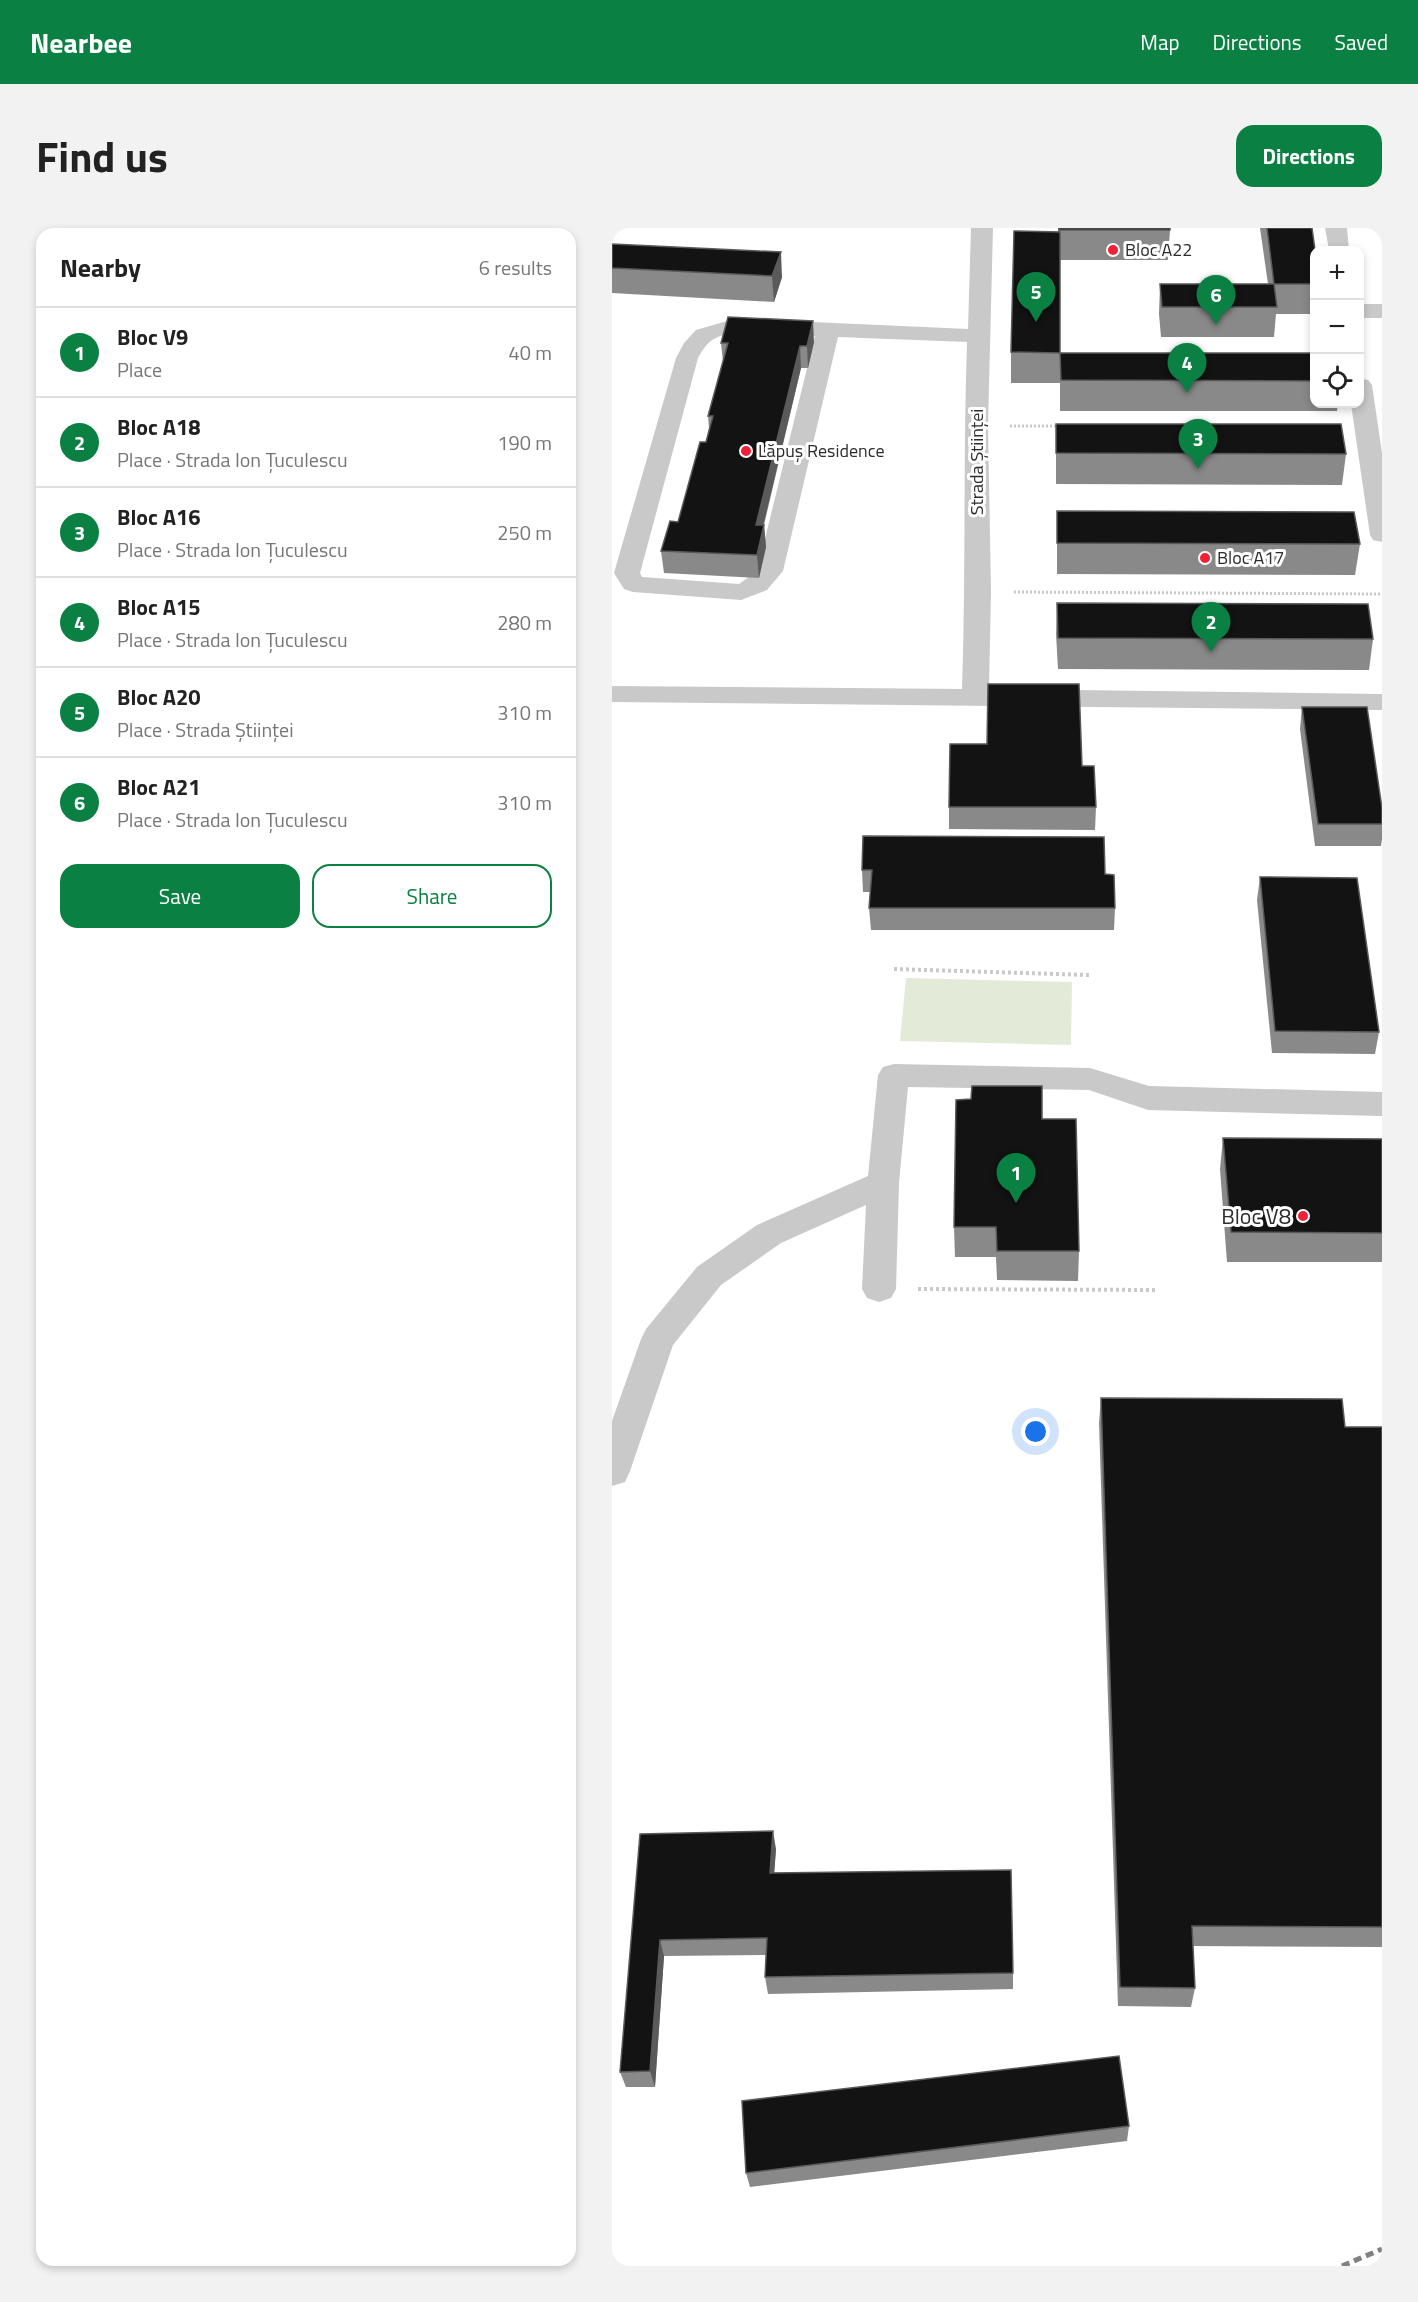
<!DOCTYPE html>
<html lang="en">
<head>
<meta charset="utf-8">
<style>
	body { margin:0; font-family:"Titillium Web",sans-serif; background:#f2f2f2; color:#222 }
	.controls { position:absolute; right:18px; top:18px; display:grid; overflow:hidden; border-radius:12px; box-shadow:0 3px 9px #0003 }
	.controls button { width:54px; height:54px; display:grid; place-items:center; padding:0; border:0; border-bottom:2px solid #e0e0e0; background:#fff; color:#222; font:30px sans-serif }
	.you { position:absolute; left:424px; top:1204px; width:21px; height:21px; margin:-15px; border:4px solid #fff; border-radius:50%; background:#1a73e8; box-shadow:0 0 0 9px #1a73e833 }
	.badge { display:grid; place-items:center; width:39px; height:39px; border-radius:50%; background:#0b8043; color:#fff; font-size:20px; font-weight:700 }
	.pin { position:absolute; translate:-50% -50px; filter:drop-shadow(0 2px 3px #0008) }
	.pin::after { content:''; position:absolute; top:32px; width:21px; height:18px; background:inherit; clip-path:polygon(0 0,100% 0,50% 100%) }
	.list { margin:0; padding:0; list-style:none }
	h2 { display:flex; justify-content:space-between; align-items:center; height:78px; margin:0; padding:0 24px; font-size:26px }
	h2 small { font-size:20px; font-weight:400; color:#767676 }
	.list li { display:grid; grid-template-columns:39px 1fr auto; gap:18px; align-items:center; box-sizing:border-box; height:90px; padding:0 24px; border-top:2px solid #e0e0e0 }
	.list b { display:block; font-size:22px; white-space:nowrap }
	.list p { margin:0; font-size:20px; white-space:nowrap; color:#767676 }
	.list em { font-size:20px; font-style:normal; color:#767676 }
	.actions { display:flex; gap:12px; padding:18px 24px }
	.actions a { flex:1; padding:14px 0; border:2px solid #0b8043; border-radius:18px; text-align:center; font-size:21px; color:#0b8043 }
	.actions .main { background:#0b8043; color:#fff }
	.icon { flex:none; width:33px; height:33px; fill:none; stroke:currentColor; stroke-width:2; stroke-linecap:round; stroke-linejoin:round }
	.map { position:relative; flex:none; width:770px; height:2038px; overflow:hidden; border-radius:18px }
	header { display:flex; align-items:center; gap:36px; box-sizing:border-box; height:84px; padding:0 30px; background:#0b8043; color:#fff }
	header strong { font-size:28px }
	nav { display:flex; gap:33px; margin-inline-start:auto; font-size:21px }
	.intro { display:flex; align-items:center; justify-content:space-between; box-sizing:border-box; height:144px; padding:0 36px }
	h1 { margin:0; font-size:42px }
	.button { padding:15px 27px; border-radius:18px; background:#0b8043; color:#fff; font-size:21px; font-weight:700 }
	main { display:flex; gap:36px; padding:0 36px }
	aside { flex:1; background:#fff; border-radius:18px; box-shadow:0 3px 9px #0003 }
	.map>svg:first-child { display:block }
	.green { fill:#e3ebd8 }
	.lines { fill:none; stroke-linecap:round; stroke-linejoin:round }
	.path-far1 { stroke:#c9c9c9; stroke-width:3; stroke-dasharray:2 2; stroke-linecap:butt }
	.path { stroke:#c9c9c9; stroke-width:4; stroke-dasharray:3 3; stroke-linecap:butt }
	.minor { fill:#c9c9c9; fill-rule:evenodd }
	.rail { stroke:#818181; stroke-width:5; stroke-dasharray:8 5; stroke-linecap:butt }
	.wall { fill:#898989 }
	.shaded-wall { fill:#5a5a5a }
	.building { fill:#131313; stroke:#5a5a5a; stroke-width:1.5 }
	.poi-dot { fill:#f31f36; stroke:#fff; stroke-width:2 }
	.labels { text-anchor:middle; stroke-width:6; stroke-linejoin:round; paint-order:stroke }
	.far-poi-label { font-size:18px; fill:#2c2c2c; stroke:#fff; text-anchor:start }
	.far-street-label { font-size:18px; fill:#2c2c2c; stroke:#fff }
	.poi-label { font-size:22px; fill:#2c2c2c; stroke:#fff; text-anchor:end }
</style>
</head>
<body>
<header>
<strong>Nearbee</strong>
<nav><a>Map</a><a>Directions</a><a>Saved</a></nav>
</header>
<div class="intro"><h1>Find us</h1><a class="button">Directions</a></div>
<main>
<aside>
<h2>Nearby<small>6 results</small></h2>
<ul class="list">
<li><span class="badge">1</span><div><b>Bloc V9</b><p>Place</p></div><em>40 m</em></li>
<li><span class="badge">2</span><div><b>Bloc A18</b><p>Place · Strada Ion Țuculescu</p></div><em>190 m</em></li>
<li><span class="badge">3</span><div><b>Bloc A16</b><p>Place · Strada Ion Țuculescu</p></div><em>250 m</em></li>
<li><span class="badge">4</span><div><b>Bloc A15</b><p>Place · Strada Ion Țuculescu</p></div><em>280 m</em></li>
<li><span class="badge">5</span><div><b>Bloc A20</b><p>Place · Strada Științei</p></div><em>310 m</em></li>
<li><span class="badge">6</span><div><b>Bloc A21</b><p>Place · Strada Ion Țuculescu</p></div><em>310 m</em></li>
</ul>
<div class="actions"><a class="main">Save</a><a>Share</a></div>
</aside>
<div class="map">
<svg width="770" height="2038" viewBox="0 0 770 2038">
	<rect width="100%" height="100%" fill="#fff"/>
	<path class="green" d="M294 750 460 754 459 817 288 813Z"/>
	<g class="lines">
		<path class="path-far1" d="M398 198H447
			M402 364 770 366"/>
		<path class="path" d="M282 741 477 747
			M306 1061 543 1062"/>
		<path class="minor" d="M359 0H381L376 197 379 364 377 461 770 466V482L0 474V458L350 461C354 346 351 230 355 114L226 109 171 343 155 362 129 372 21 364 12 361 2 345 64 130 72 115 84 102 115 93 135 91 356 101ZM135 105 203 108 145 343 127 356 30 349 28 345 86 130C99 106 110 106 135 105Z
			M713 0H735L737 22H717Z
			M748 76H770V90H748Z
			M748 150 756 152 760 157 770 225V314L761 312 758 307 739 176H748Z
			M282 836 478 840 537 858 770 864V888L536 882 477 862 296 859 287 955 284 1061 279 1070 267 1074 255 1070 250 1061 254 977 169 1015 109 1057 61 1117 18 1243 13 1254 0 1258V1193L29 1111 34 1101 85 1039 145 997 256 948 266 847 271 839Z"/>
		<path class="rail" d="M730 2038 770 2021"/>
	</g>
	<path class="wall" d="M446 0H558V2L556 32H448V125H702V176H726L725 183H448V155H399V124L446 4Z
		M648 0H700L702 22V86H664L662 109H549L547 86 548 56H656Z
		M0 16 170 49 162 74 0 65Z
		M202 114 196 140H189L152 297 154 319 147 350 52 345 49 323 66 294 94 214 97 200 96 188 111 134 109 115Z
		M444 196 734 226 730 257 444 256Z
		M445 283 748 316 743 347 445 346Z
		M445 375 761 411 757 442 446 441 444 406Z
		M690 479 770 580V611L769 618H703L688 501Z
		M375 516 470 538 484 579 483 602 337 601V579Z
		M250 642 493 646 503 680 502 702H259L257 680 258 664H251Z
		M648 649 767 804 763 826 660 825 645 672Z
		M430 891 467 1023 466 1053 385 1052 384 1029H343L342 999Z
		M611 910 770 911V1034H615L608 941Z
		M489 1170 733 1199H770V1719L581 1718 583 1760 579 1779 506 1778 487 1195Z
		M28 1606 164 1621 162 1645 401 1745V1761L156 1766 153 1749 154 1727 52 1728 43 1859H14L8 1844Z
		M517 1898 515 1913 138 1959 134 1945Z"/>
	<path class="shaded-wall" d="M169 24 170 49 162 74 160 48Z
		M201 93 202 114 196 140 195 118Z
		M188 118 189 140 146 319 144 297Z
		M152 297 154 319 147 350 145 327Z
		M161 1603 164 1621 161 1662 158 1645Z
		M48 1712 52 1728 43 1859 38 1843Z"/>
	<path class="building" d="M447 0H558V2H447Z
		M655 0H700L703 22 702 56H662Z
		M402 3 448 4V125L399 124Z
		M0 16 169 24 160 48 0 40Z
		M548 56H662L665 79H550Z
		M116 89 201 93 195 118H188L144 297H152L145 327 49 323 58 293 66 294 88 214H94L101 188H96L116 115H109Z
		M448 125H702V153L449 152Z
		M444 196H729L734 226 444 225Z
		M445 283 742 284 748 316 445 315Z
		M445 375 756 376 761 411 446 410Z
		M376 456H467L470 538H482L484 579H337L338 516H375Z
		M690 479H755L770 580V596H706Z
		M251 608 492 609 493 646 502 647 503 680H257L260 642H250Z
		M648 649 745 650 767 804 663 803Z
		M360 858H430V891H464L467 1023H385L384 999H342L344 872 359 871Z
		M611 910 770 911V1005L619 1004Z
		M489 1170 730 1171 733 1199H770V1699L580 1698 583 1760 508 1759Z
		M161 1603 158 1645 399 1642 401 1745 153 1749 155 1710 48 1712 38 1843 8 1844 28 1606Z
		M507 1828 517 1898 134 1945 130 1873Z"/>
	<g class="poi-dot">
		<circle cx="501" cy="22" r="6"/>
		<circle cx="134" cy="223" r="6"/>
		<circle cx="593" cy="330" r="6"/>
		<circle cx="691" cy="988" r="6"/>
	</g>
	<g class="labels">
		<g class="far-poi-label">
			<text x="513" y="28">Bloc A22</text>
			<text x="146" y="229">Lăpuș Residence</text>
			<text x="605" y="336">Bloc A17</text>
		</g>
		<g class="far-street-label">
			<text transform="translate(365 234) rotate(-90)" y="6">Strada Științei</text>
		</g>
		<g class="poi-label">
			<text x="679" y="996">Bloc V8</text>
		</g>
	</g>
</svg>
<div class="controls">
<button>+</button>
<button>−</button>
<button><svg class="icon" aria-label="locate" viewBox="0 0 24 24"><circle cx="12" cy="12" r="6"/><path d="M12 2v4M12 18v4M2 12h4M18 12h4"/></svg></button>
</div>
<div class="you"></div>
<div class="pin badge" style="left:404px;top:975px">1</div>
<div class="pin badge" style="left:599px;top:424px">2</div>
<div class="pin badge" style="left:586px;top:241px">3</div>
<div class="pin badge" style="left:575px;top:165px">4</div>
<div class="pin badge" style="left:424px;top:94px">5</div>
<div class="pin badge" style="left:604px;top:97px">6</div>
</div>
</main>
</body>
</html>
